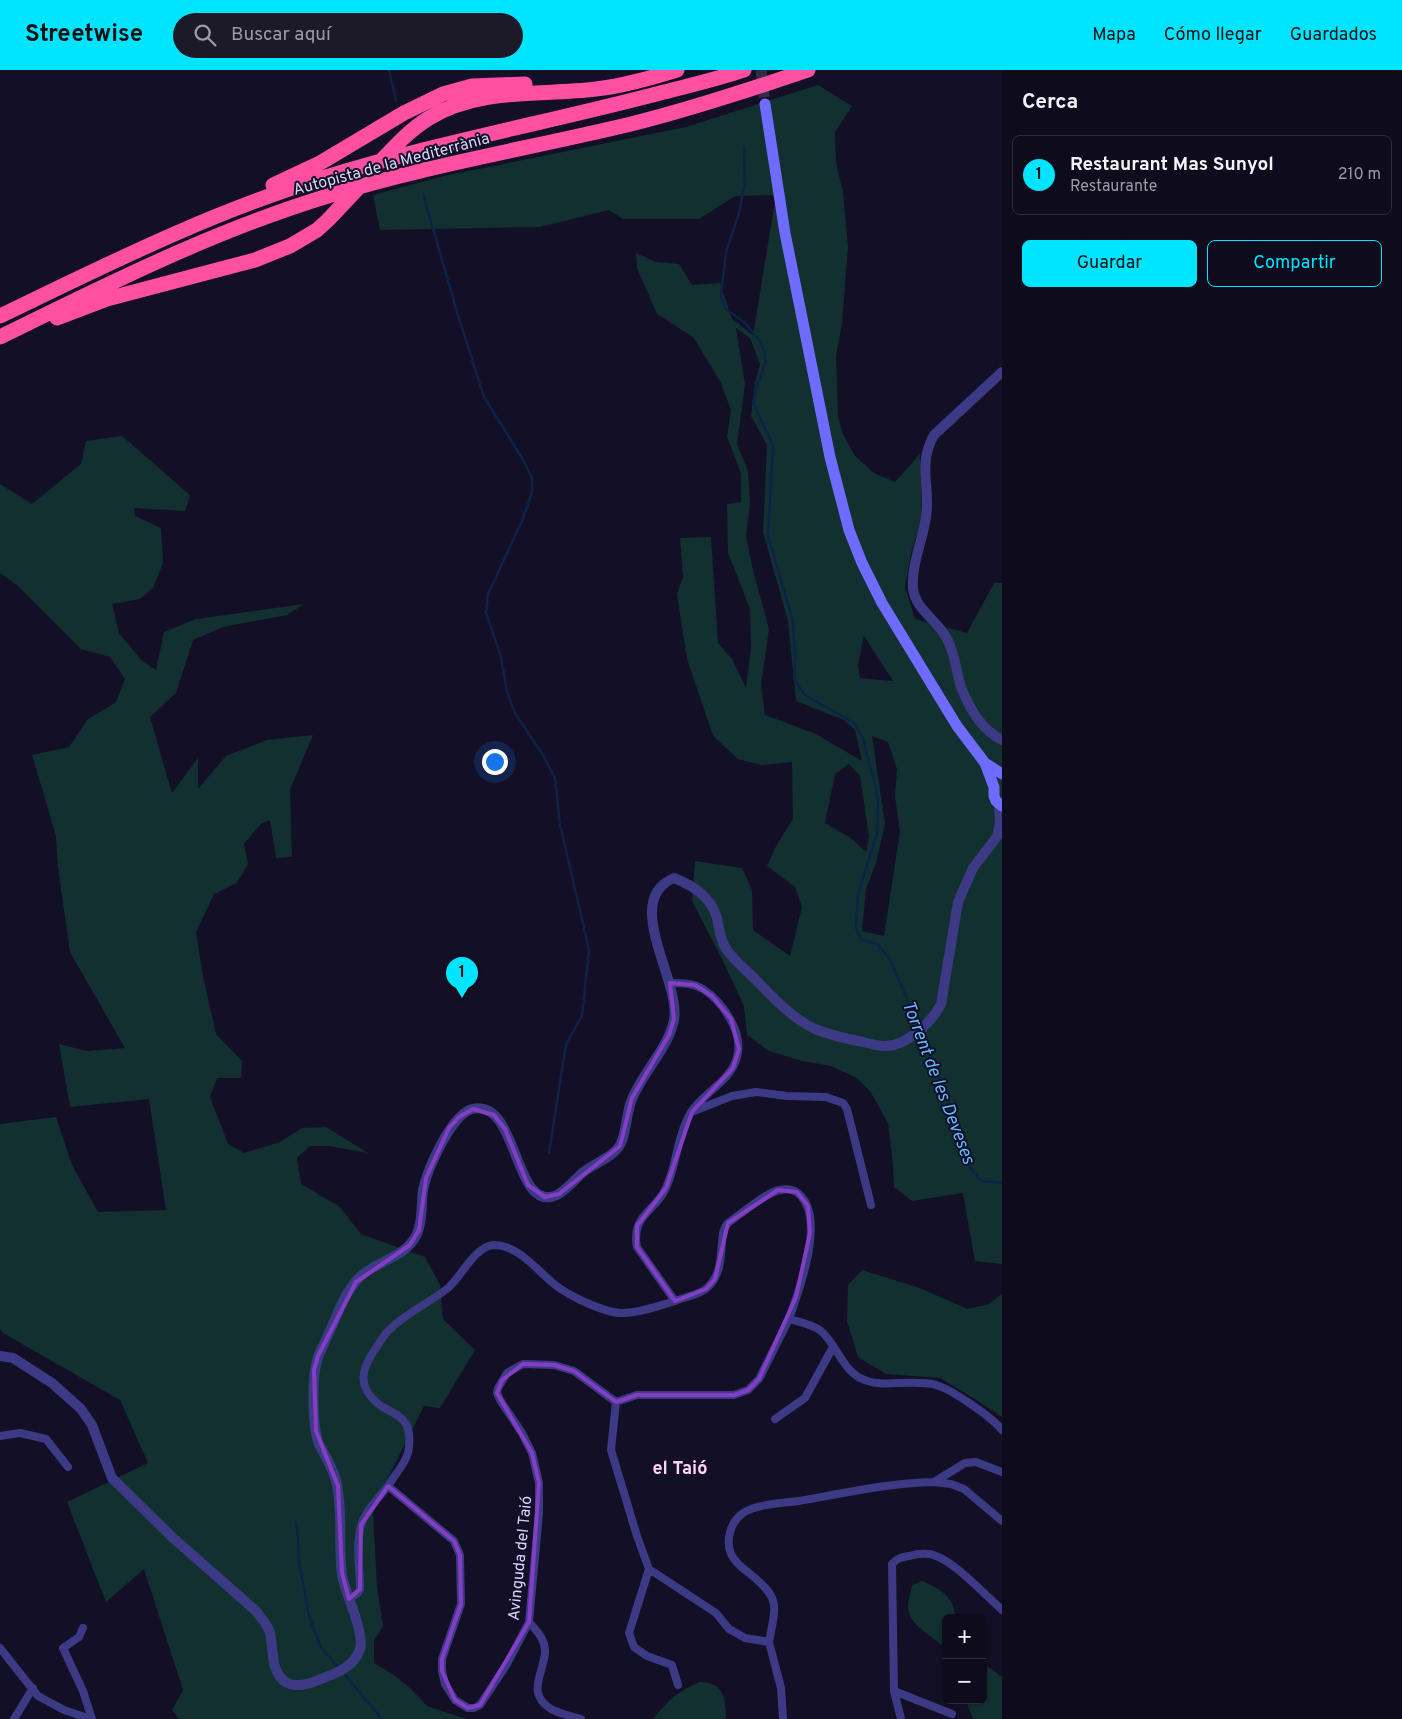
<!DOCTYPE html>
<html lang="es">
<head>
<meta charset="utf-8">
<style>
	body { margin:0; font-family:Overpass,sans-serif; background:#1c1929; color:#f1f3f6 }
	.controls { position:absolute; right:15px; bottom:15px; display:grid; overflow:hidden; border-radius:8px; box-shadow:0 1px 4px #0004 }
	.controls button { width:45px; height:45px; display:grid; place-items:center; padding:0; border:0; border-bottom:1px solid #2e2b3b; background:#0e0b1c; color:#f1f3f6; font:25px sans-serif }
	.you { position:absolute; left:494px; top:691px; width:18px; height:18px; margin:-12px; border:4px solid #fff; border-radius:50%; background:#1a73e8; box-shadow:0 0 0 8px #1a73e833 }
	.badge { display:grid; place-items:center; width:32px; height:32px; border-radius:50%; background:#00e5ff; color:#111; font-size:16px; font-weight:700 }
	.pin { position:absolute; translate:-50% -41px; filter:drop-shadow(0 1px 2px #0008) }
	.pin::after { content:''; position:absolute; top:26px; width:18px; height:15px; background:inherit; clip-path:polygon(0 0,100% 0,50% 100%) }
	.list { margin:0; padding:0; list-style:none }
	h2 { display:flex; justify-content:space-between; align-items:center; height:65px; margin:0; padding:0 20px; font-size:21px }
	h2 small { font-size:16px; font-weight:400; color:#9b9ba3 }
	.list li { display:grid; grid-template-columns:32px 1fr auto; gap:15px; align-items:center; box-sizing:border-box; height:80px; margin:0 10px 10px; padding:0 10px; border:1px solid #2e2b3b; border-radius:8px }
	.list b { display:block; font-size:19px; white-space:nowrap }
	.list p { margin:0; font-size:16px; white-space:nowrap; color:#9b9ba3 }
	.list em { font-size:16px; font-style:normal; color:#9b9ba3 }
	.actions { display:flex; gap:10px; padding:15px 20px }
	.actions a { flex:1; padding:11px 0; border:1px solid #00e5ff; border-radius:8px; text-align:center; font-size:18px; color:#00e5ff }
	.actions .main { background:#00e5ff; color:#111 }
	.icon { flex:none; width:28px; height:28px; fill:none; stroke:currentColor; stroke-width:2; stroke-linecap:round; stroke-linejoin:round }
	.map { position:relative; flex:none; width:1002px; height:1649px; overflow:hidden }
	header { display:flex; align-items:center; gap:30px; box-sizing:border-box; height:70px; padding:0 25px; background:#00e5ff; color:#111 }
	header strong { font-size:24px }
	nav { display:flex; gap:28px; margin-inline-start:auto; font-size:18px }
	.search { width:350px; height:45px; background:#1c1929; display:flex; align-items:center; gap:12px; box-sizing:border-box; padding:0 18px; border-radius:28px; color:#9b9ba3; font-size:19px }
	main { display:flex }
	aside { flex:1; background:#0e0b1c }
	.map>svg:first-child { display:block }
	.green { fill:#12302f; fill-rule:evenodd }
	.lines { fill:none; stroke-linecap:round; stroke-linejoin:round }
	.stream { stroke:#0c2248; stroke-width:2.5 }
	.secondary-tunnel { stroke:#312d47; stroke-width:11; stroke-dasharray:11 5.5; stroke-linecap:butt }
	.minor { stroke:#3d3a85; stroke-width:8 }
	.tertiary { stroke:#3d3a85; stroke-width:10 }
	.secondary { stroke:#6f6bff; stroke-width:11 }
	.motorway { stroke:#ff4fa3; stroke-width:15 }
	.marked { fill:none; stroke:#843dc5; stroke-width:4; stroke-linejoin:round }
	.labels { text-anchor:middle; stroke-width:4; stroke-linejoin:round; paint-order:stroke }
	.street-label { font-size:16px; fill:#d9d4ff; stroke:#130f26 }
	.water-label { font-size:18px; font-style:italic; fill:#62b6ff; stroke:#130f26 }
	.neighbourhood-label { font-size:18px; font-weight:bold; fill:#ffd6f0; stroke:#130f26 }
</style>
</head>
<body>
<header>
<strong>Streetwise</strong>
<div class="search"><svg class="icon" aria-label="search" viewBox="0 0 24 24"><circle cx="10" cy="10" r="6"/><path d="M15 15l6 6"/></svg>Buscar aquí</div>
<nav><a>Mapa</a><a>Cómo llegar</a><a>Guardados</a></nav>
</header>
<main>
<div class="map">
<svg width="1002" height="1649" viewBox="0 0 1002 1649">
	<rect width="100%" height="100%" fill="#130f26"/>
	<path class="green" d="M818 15 852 36 835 62 836 92 843 123 848 176 842 253 836 286 838 347 843 364 855 386 874 403 895 412 920 384 922 449 911 483 905 517 915 549 967 563 994 513H1002V1194L975 1191 963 1123 912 1131 894 1117 893 1094 888 1053 870 1021 857 1008 831 996 802 991 769 981 747 965 744 936 722 889 692 831 695 791 742 798 752 820 753 860 790 886 802 837 795 817 767 796 776 776 793 749 792 692 761 695 738 689 713 666 687 589 677 524 683 507 680 468 711 467 718 573 732 589 746 618 751 578 750 539 728 483 727 434 741 432V403L727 367 731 340 720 311 693 267 657 244 637 198 636 183 656 192 679 194 692 215 720 213 732 249 753 265 776 125 735 126 699 149H623L609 140 540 157 380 160 373 125 444 106 686 57ZM736 258 750 268 760 294 754 318 751 346 767 375 763 462 788 551 796 631 844 650 855 660 862 691 816 664 765 645 761 615 769 559 753 500 746 466 750 434 748 401 737 374 745 315ZM864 566 893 611 860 608 858 595ZM872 666 888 672 897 699 895 727 900 761 884 866 862 861 866 819 876 793 885 754ZM849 694 860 706 869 767 866 782 852 769 825 753 835 704Z
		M122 366 190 425 185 441 134 438 135 446 161 458 163 493 153 518 140 529 112 534 119 563 142 591 156 600 164 562 196 549 304 534 287 545 223 557 193 570 176 623 150 647 172 723 198 688V719L226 686 267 670 313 665 290 720 292 787 276 788 270 750 261 754 244 774 248 794 237 813 214 824 196 862 203 906 216 964 242 991 241 1008H217L210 1027 228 1074 244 1083 280 1072 302 1058 326 1057 368 1083 329 1076H310L297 1088 301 1114 340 1137 361 1164 425 1187 440 1215 443 1249 475 1280 440 1338 424 1336 384 1416 373 1444 377 1516 383 1556 374 1571V1593L394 1605 411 1619 427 1636 466 1649H179L172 1640 183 1620 144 1499 106 1532 67 1432 148 1393 120 1330 3 1263 0 1259V1054L56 1047 72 1095 98 1142 166 1140 149 1029 70 1037 59 974 87 981 125 978 70 882 58 798 56 766 32 685 69 677 87 650 116 632 125 609 110 587 81 579 17 515 0 503V414L32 434 81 394 86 371Z
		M862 1200 917 1217 968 1239 989 1234 1002 1224V1347L970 1326 940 1308 886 1304 858 1287 847 1251 848 1215Z
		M922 1511C940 1519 955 1526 955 1548H946V1581C935 1564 906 1557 908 1534 909 1528 911 1521 912 1515Z
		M983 1593 1002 1607V1649H973L966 1630H983Z
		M700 1612C724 1612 726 1629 726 1649H653C669 1630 677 1621 700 1612Z"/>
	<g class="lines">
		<path class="stream" d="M389 0 396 30
			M744 77 745 113 739 143 726 182 721 226 726 239 744 252 759 270 765 284V294L755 322 753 332 773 376 768 466 793 551 795 585 794 609 805 625 854 653 862 666 876 719 878 731 877 764 858 824 856 857 859 866 862 870 877 874 890 889 919 957
			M423 124 457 242 484 327 522 388 532 408V423L522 451 488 524 486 543 501 587 507 622 515 643 543 685 555 708 560 754 589 880 582 946 566 974 549 1083
			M921 962 936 1002 947 1022 950 1050 966 1091 978 1108 983 1111 1002 1113
			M296 1452 298 1468 299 1492 309 1546 321 1578 339 1598
			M346 1606 382 1649"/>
		<path class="secondary-tunnel" d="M761 0 765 34"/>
		<path class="minor" d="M670 913C682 913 692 913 703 919 723 932 744 963 737 987 731 1011 704 1022 691 1042 677 1066 677 1094 666 1118 655 1142 631 1145 637 1177L675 1231C684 1227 700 1225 707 1218 729 1198 716 1165 728 1153 741 1144 766 1122 780 1120 789 1118 796 1120 801 1126 825 1152 799 1220 789 1249 800 1252 812 1254 821 1261 836 1274 842 1298 860 1308 880 1318 900 1311 921 1313 925 1313 931 1313 936 1315 951 1319 992 1347 1002 1360
			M694 1041 732 1026 756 1022 787 1026 826 1027 843 1033 847 1039 871 1135
			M616 1332 637 1325H734L748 1320 759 1309 789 1249
			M775 1349 805 1328 833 1277
			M0 1366 20 1363 46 1369 68 1397
			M1002 1402 976 1392 965 1393 934 1412 951 1414 964 1419 1002 1451
			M388 1416C395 1404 409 1390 409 1376 410 1369 409 1359 406 1354 401 1345 389 1341 381 1336 357 1318 360 1300 376 1278 379 1273 383 1267 387 1262 405 1243 428 1234 448 1218 462 1206 475 1176 494 1175 518 1175 537 1200 554 1214 567 1225 606 1244 623 1243 640 1243 658 1236 675 1231
			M649 1499 629 1563 634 1577 647 1586 672 1595 678 1615
			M349 1529 358 1523 360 1519C360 1498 354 1468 364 1448 370 1436 380 1426 388 1416L454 1471 460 1485 461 1534 442 1589V1601L445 1614 455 1630 468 1638H474L480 1635 507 1594 529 1552 539 1443V1413L532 1383 522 1363 500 1330 497 1323 498 1318 507 1303 514 1299 523 1294 554 1295 574 1301 616 1332 611 1380 637 1466 649 1499 716 1543 729 1559 738 1564 745 1568 769 1572 781 1618 783 1649
			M529 1552C537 1561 546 1570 545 1583 543 1605 526 1623 551 1639 560 1644 571 1646 581 1649
			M83 1558 79 1567 63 1578 83 1621 92 1649
			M769 1572C776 1534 781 1529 749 1503 742 1498 735 1492 731 1484 725 1470 731 1451 743 1443 757 1434 783 1433 799 1431 844 1423 888 1413 934 1412
			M0 1578 38 1626 64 1640 91 1649
			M894 1621 952 1644
			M14 1649 33 1618
			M901 1649 894 1621 892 1494C897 1488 902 1487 909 1486 916 1484 922 1483 929 1484 951 1487 985 1525 1002 1540"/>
		<path class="tertiary" d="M1002 302 934 365C917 395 931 417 926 447 923 469 911 496 913 518 915 539 936 549 946 567 955 582 956 601 961 617 969 638 982 660 1002 670
			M997 766 1000 753 999 735
			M0 1286 13 1288 52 1313 81 1339 92 1355 112 1408 172 1467 256 1541C261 1548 268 1555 270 1563 274 1579 270 1599 284 1611 295 1619 310 1614 321 1609 337 1603 355 1596 360 1579 365 1562 345 1524 342 1505 338 1475 343 1444 337 1415 334 1399 326 1388 319 1374 312 1358 312 1307 317 1291 319 1282 324 1275 327 1267 338 1245 345 1217 366 1202 384 1189 407 1185 417 1164 423 1151 421 1134 423 1120 427 1100 451 1045 472 1039 519 1027 513 1145 557 1125 566 1120 574 1111 581 1104 593 1093 614 1088 621 1073 627 1060 626 1043 632 1029 643 1002 668 979 674 950 681 910 621 830 674 808 694 816 711 827 717 848 719 858 720 868 725 877 732 889 744 898 754 908 772 926 791 948 815 959 830 965 847 969 863 972 870 974 878 976 885 976 907 976 932 952 941 934L958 832 973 798 1002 760"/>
		<path class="secondary" d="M765 34 785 163 830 387 849 460 862 493 882 533 957 656 985 693 994 717V726L996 731 1002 736
			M985 693 1002 704"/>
		<path class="motorway" d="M381 91C396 75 411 59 429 48 480 17 539 26 596 19 623 16 650 8 677 0
			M273 115 320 93 404 43 443 24 472 16 525 14
			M0 246C106 195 211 142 323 108 435 73 551 52 664 22 691 15 718 9 744 0
			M57 248 107 229 255 190 290 176 317 160 328 150 360 116
			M0 267C108 214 215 160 331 125 429 95 531 78 631 54 691 39 749 20 808 0"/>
	</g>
	<path class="marked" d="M670 913 695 915 712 926 731 949 739 979 733 998 692 1042 666 1118 637 1156V1177L675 1231 706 1219 715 1209 728 1153 778 1120 797 1122 808 1136 810 1163 796 1227 759 1309 748 1320 734 1325H637L616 1332 574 1301 554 1295 523 1294 502 1310 497 1323 532 1383 539 1413 529 1552 480 1635 468 1638 455 1630 442 1601V1589L461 1534 460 1485 454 1471 388 1416 361 1455 360 1519 349 1529 342 1503 338 1416 316 1361 314 1300 318 1286 356 1212 410 1175 419 1160 426 1108 449 1058 459 1047 473 1039 494 1045 505 1059 528 1115 545 1127 559 1124 620 1076 632 1028 669 965 674 949Z"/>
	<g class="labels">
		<g class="street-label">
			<text transform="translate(391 93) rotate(-15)" y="6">Autopista de la Mediterrània</text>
			<text transform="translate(519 1488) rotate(-84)" y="6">Avinguda del Taió</text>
		</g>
		<g class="water-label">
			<text transform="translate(939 1012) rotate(69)" y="6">Torrent de les Deveses</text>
		</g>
		<g class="neighbourhood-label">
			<text x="680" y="1404">el Taió</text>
		</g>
	</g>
</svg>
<div class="controls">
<button>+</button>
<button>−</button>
</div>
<div class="you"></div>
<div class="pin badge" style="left:462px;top:928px">1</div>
</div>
<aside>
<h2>Cerca<small></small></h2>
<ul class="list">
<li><span class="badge">1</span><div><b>Restaurant Mas Sunyol</b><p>Restaurante</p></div><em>210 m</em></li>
</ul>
<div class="actions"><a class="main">Guardar</a><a>Compartir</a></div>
</aside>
</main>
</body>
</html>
